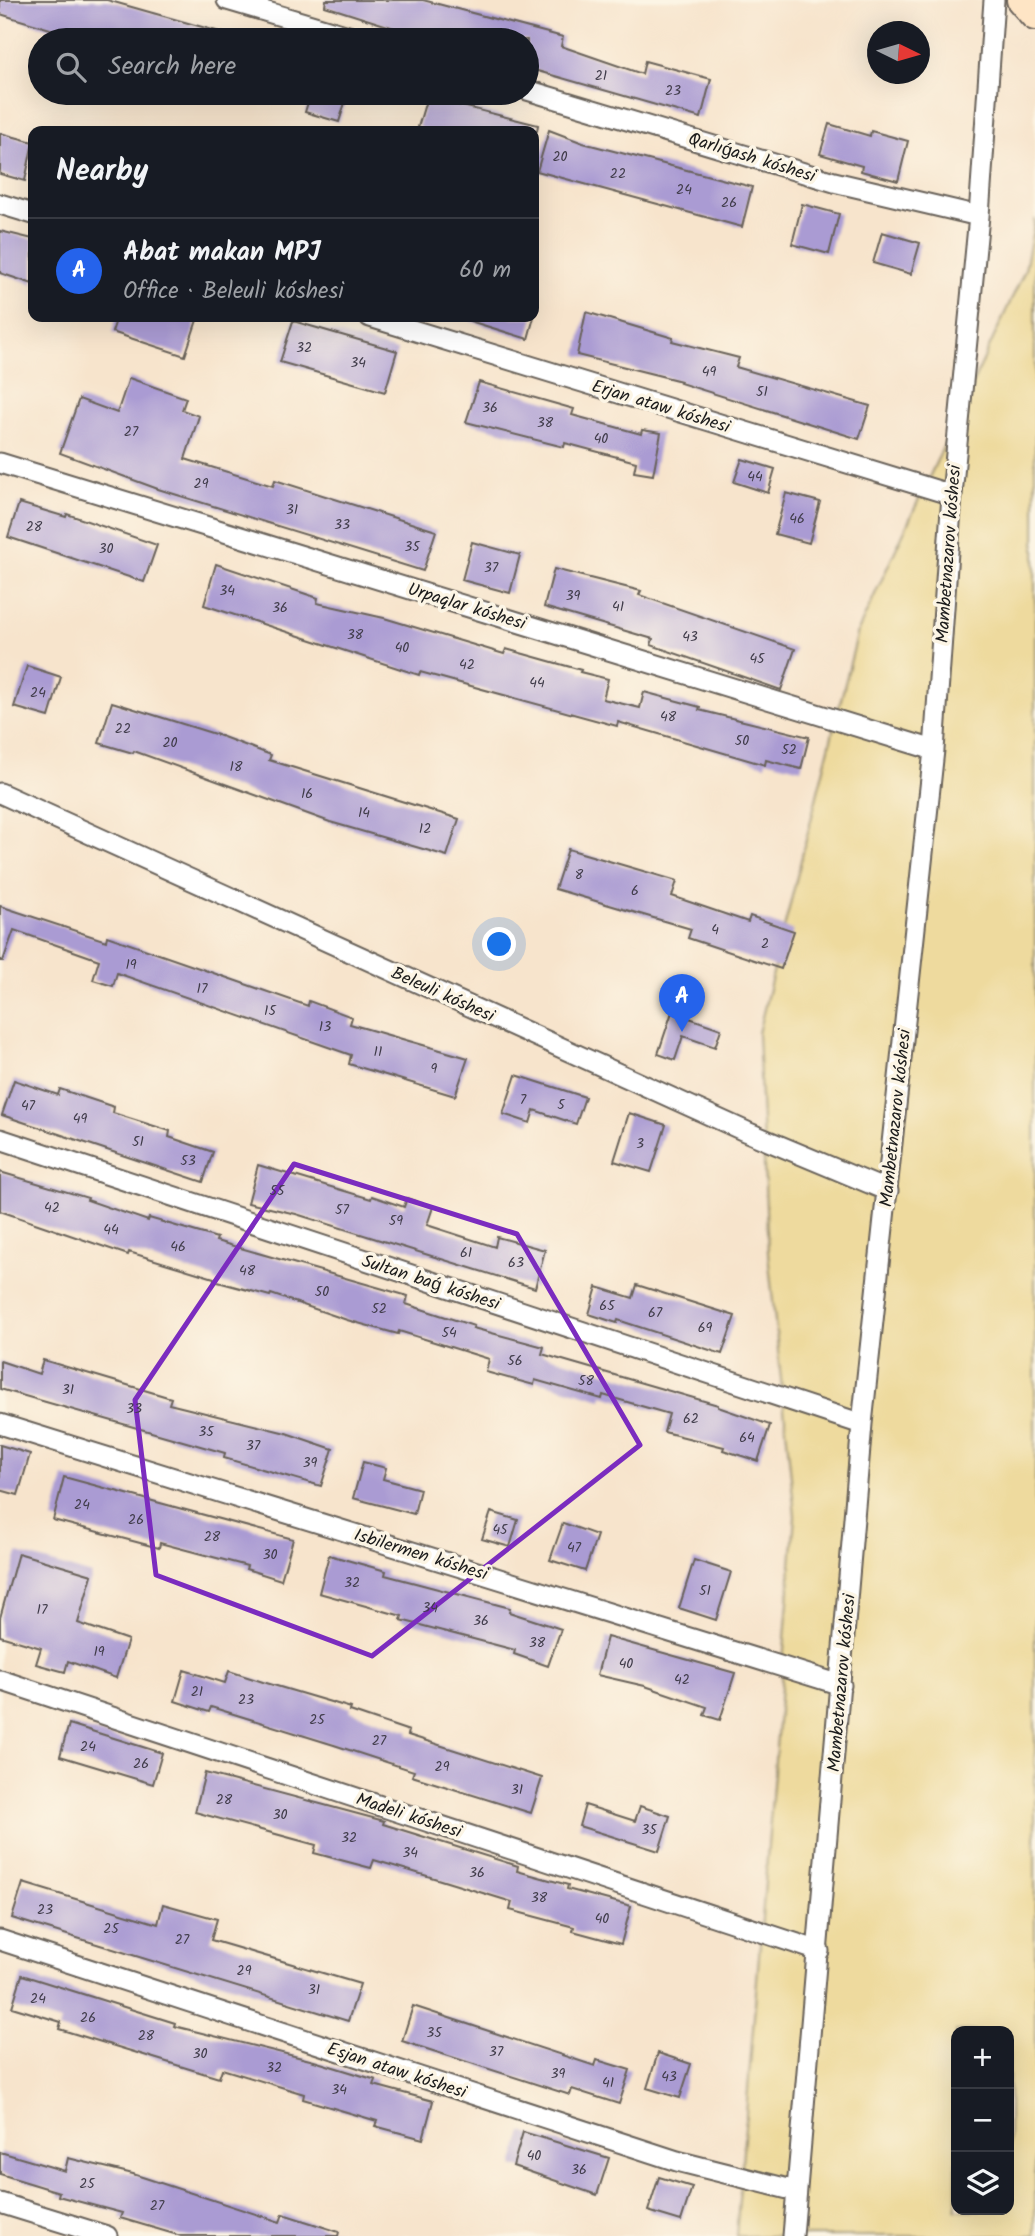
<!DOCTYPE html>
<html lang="en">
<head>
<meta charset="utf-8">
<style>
	body { margin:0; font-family:Kalam,sans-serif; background:#20242c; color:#f1f3f6 }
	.controls { position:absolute; right:21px; bottom:21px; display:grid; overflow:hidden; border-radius:14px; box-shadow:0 7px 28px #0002 }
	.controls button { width:63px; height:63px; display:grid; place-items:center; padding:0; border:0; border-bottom:2px solid #363941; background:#171b24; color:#f1f3f6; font:35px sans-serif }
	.compass { position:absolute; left:867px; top:21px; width:63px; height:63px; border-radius:50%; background:#171b24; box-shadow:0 7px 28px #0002; rotate:95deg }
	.you { position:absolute; left:500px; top:945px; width:24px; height:24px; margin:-18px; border:5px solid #fff; border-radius:50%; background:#1a73e8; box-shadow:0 0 0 10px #1a73e833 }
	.badge { display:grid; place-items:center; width:46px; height:46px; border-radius:50%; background:#2563eb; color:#fff; font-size:23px; font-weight:700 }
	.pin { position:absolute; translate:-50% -58px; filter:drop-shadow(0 2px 4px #0008) }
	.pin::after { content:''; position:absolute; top:37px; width:24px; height:21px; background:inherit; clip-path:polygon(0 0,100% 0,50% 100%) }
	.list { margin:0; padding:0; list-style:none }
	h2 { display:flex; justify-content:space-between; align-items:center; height:91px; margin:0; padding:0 28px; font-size:30px }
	h2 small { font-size:23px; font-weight:400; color:#9ea1a6 }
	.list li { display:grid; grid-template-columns:46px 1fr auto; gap:21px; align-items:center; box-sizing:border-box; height:105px; padding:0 28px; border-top:2px solid #363941 }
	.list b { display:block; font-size:26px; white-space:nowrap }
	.list p { margin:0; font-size:23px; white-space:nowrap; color:#9ea1a6 }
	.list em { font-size:23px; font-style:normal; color:#9ea1a6 }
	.icon { flex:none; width:38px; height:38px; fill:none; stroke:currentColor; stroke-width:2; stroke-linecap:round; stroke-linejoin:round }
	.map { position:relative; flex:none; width:1035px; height:2236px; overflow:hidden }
	.search { position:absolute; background:#171b24; box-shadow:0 7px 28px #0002; left:28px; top:28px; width:511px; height:77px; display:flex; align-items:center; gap:18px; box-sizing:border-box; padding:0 24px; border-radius:38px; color:#9ea1a6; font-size:26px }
	.panel { position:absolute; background:#171b24; box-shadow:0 7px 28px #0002; left:28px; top:126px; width:511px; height:196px; border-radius:14px }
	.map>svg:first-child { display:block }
	.sand { fill:#eeda9e; stroke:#857b5d; stroke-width:2; fill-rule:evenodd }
	.building { fill:#aa9bd3 }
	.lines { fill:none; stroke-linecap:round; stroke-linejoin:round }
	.street-casing { stroke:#69625a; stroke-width:23 }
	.secondary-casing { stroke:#69625a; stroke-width:32 }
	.street { stroke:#fff; stroke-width:19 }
	.secondary { stroke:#fee5c5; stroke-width:28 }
	.marked { fill:none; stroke:#7b2cbf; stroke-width:5; stroke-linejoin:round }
	.labels { text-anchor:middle; stroke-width:7; stroke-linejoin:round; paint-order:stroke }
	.number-label { font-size:14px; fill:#403c4a }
	.street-label { font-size:18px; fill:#1c1c1c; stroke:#fcf5e5 }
</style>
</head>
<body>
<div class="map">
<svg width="1035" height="2236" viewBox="0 0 1035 2236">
	<rect width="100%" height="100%" fill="#fcf5e5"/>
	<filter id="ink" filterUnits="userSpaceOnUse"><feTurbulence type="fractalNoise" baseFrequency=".0143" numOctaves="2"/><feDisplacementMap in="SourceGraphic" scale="14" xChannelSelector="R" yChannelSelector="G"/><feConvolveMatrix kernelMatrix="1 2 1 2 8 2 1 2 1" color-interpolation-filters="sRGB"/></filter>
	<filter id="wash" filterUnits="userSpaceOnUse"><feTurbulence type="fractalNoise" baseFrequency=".00686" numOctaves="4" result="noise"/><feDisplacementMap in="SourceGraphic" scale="28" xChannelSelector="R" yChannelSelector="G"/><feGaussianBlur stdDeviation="1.57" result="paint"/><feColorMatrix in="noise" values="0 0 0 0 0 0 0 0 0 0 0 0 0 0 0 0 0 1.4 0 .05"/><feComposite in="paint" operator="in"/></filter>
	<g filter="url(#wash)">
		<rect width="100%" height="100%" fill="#f7e4cc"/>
		<path class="sand" d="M1035 219V2236H736L795 1516 768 1253 758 1033 858 631 1025 270ZM956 2031H1009V2210H956Z"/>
		<g id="blocks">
			<path class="building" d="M0 0H107L227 34 226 40H87L0 14Z
				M326 0H423L563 37 561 46 642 74 645 61 711 79 701 118 527 68V40H432L325 6Z
				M311 93H348L339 122 305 112Z
				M427 97 538 125 537 131H431L418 127Z
				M829 124 870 136 871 131 908 141 898 181 861 171 862 166 820 154Z
				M549 130 583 143 752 187 742 227 537 171Z
				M0 133 33 142 25 181 0 174Z
				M802 204 839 214 829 254 792 244Z
				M0 231 33 239V284L0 273Z
				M882 232 920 243 911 274 873 263Z
				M586 312 673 338 672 341 739 358 736 367 870 406 859 439 680 383 681 381 577 355Z
				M117 317H198L185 356 112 332Z
				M471 317H534L528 339 470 321Z
				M293 321 397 351 385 392 280 362Z
				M129 378 186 398 182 410 199 416 185 459 273 486 275 480 436 531 423 571 158 489 60 453 79 399 117 413Z
				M479 382 574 409 572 415 641 434 642 430 661 433 653 475 634 472 636 462 565 443 564 447 466 422Z
				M742 459 775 469 768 493 734 482Z
				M786 493 820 502 809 543 775 534Z
				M19 503 66 517 67 514 157 545 144 582 8 537Z
				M472 542 520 555 510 593 462 580Z
				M216 564 318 598 317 603 384 618 504 654 506 649 581 670 580 672 608 679 603 699 640 708 644 692 700 707 699 710 809 737 801 769 766 760 765 765 618 722 617 726 420 672 419 675 204 605Z
				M554 569 641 591 639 595 795 649 781 690 651 645 653 639 544 607Z
				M27 666 61 677 49 717 14 707Z
				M112 702 218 735 271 755 269 760 459 819 447 856 330 822 134 751 133 753 99 743Z
				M568 849 677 881 672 896 748 922 750 916 794 931 781 969 688 938 691 929 555 889Z
				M0 906 106 941 107 936 308 1006 309 1001 352 1017 350 1024 468 1058 455 1096 349 1064 351 1055 117 973 113 986 93 980 99 960 14 930 3 961H0Z
				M672 1012 721 1029 715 1047 683 1036 675 1060 658 1054Z
				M516 1075 585 1097 576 1124 534 1110 530 1123 503 1114Z
				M14 1080 58 1095 60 1089 114 1107 113 1113 170 1131 169 1137 213 1152 203 1182 2 1115Z
				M629 1113 666 1125 651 1172 614 1161Z
				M258 1165 371 1199 372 1196 404 1207 407 1198 433 1207 427 1225 495 1247 497 1237 545 1250 535 1288 296 1214 248 1203Z
				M0 1172 88 1198 87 1200 148 1221 149 1218 217 1238 216 1241 408 1296 406 1304 474 1326 473 1328 544 1347 542 1354 718 1405V1407L770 1425 758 1461 723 1450 724 1447 664 1432 669 1414 603 1395 602 1399 535 1380 534 1385 486 1372 489 1359 399 1331 398 1334 347 1320 271 1294 270 1296 214 1281V1278L129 1252 128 1255 0 1211Z
				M637 1285 735 1316 722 1354 618 1320 617 1323 589 1314 597 1287 633 1298Z
				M43 1360 171 1398 169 1404 286 1433 333 1449 321 1486 224 1458 225 1453 0 1389V1361L39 1374Z
				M0 1445 30 1454 18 1495 0 1490Z
				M363 1462 386 1468 383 1479 420 1489 414 1514 353 1498Z
				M64 1477 293 1539 281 1580 246 1569 247 1566 160 1543 159 1548 53 1520Z
				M491 1512 518 1520 510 1547 482 1539Z
				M563 1523 597 1535 585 1571 550 1560Z
				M18 1553 92 1575 78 1623 128 1640 116 1678 68 1661 65 1672 36 1664 41 1648 0 1636V1618Z
				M329 1555 386 1571 385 1575 510 1608 509 1612 561 1629 548 1666 514 1654 515 1650 401 1620 402 1616 319 1593Z
				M694 1560 731 1572 716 1620 679 1608Z
				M607 1637 735 1673 720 1720 704 1715 707 1707 645 1686 597 1675Z
				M184 1670 225 1683 229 1671 263 1682 351 1708 350 1711 409 1731 408 1735 542 1778 531 1813 412 1776 414 1771 334 1745 211 1707 209 1712 175 1701Z
				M69 1724 162 1753 153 1784 60 1756Z
				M205 1773 384 1821 383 1824 518 1866 517 1871 568 1885 567 1889 631 1906 621 1944 573 1931 574 1927 510 1910 512 1902 434 1878 374 1860 371 1868 314 1853 316 1845 195 1812Z
				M585 1805 635 1821 640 1806 670 1816 659 1851 579 1826Z
				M23 1883 158 1924 163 1904 217 1919 211 1940 360 1984 348 2021 12 1918Z
				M22 1975 175 2023 174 2026 314 2061 376 2080 374 2085 433 2101 423 2139 375 2126 377 2121 303 2099 304 2094 222 2069 219 2078 59 2029 61 2022 12 2007Z
				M413 2006 595 2066 597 2060 630 2070 619 2104 572 2089 570 2095 402 2041Z
				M658 2053 691 2064 680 2098 647 2088Z
				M523 2132 609 2158 597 2195 513 2166Z
				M0 2152 65 2171 68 2158 133 2174 280 2222 283 2214 339 2232 338 2236H181L120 2218 122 2213 58 2196 59 2192 0 2174Z
				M659 2177 692 2187 681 2221 648 2211Z"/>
		</g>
	</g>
	<g filter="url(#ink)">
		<use href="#blocks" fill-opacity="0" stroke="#69625a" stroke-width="2"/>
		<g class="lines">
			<g class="street-casing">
				<path id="street" d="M227 0 362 40
					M527 90 834 182 979 216
					M0 204 33 214
					M370 317 952 495
					M0 463 934 750
					M0 793 747 1132 888 1191
					M0 1139 862 1424
					M0 1424 841 1685
					M0 1680 819 1951
					M0 1940 677 2161 796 2191
					M0 2203 107 2236
					M793 2236 862 1424 934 750 952 495 979 216 994 0"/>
			</g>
			<g class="secondary-casing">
				<path id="secondary" d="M1021 0 1035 16"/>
			</g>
			<use href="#street" class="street"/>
			<use href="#secondary" class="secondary"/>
		</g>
	</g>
	<path class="marked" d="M294 1164 517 1234 640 1445 372 1656 156 1575 135 1400Z"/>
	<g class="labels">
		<g class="number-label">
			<text x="601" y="80">21</text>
			<text x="673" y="95">23</text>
			<text x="560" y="161">20</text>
			<text x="618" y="178">22</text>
			<text x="684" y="194">24</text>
			<text x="729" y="207">26</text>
			<text x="304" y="352">32</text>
			<text x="358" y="367">34</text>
			<text x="709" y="376">49</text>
			<text x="762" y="396">51</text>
			<text x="490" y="412">36</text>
			<text x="545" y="427">38</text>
			<text x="131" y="436">27</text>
			<text x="601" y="443">40</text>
			<text x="755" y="481">44</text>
			<text x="201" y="488">29</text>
			<text x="292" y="514">31</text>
			<text x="797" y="523">46</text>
			<text x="342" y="529">33</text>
			<text x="34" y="531">28</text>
			<text x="412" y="551">35</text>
			<text x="106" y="553">30</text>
			<text x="491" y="572">37</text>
			<text x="227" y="595">34</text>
			<text x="573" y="600">39</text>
			<text x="618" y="611">41</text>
			<text x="280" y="612">36</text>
			<text x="355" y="639">38</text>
			<text x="690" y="641">43</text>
			<text x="402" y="652">40</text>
			<text x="757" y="663">45</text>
			<text x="467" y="669">42</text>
			<text x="537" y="687">44</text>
			<text x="38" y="697">24</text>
			<text x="668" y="721">48</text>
			<text x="123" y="733">22</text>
			<text x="742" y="745">50</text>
			<text x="170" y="747">20</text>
			<text x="789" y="754">52</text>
			<text x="236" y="771">18</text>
			<text x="307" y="798">16</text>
			<text x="364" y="817">14</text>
			<text x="425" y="833">12</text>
			<text x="579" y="879">8</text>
			<text x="635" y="895">6</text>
			<text x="715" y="934">4</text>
			<text x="765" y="948">2</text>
			<text x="131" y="969">19</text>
			<text x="202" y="993">17</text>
			<text x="270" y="1015">15</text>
			<text x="325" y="1031">13</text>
			<text x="378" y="1056">11</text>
			<text x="434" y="1073">9</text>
			<text x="523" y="1104">7</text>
			<text x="561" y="1109">5</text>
			<text x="28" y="1110">47</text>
			<text x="80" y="1123">49</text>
			<text x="138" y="1146">51</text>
			<text x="640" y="1148">3</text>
			<text x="188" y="1165">53</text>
			<text x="277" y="1195">55</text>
			<text x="52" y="1212">42</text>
			<text x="342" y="1214">57</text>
			<text x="396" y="1225">59</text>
			<text x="111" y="1234">44</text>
			<text x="178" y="1251">46</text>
			<text x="466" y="1257">61</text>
			<text x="516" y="1267">63</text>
			<text x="247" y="1275">48</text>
			<text x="322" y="1296">50</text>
			<text x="607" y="1310">65</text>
			<text x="379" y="1313">52</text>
			<text x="655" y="1317">67</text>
			<text x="705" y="1332">69</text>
			<text x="449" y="1337">54</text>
			<text x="515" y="1365">56</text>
			<text x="586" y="1385">58</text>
			<text x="68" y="1394">31</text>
			<text x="134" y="1413">33</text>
			<text x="691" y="1423">62</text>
			<text x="206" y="1436">35</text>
			<text x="747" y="1442">64</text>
			<text x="253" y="1450">37</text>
			<text x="310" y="1467">39</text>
			<text x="82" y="1509">24</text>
			<text x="136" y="1524">26</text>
			<text x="500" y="1534">45</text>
			<text x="212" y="1541">28</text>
			<text x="574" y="1552">47</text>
			<text x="270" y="1559">30</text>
			<text x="352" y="1587">32</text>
			<text x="705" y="1595">51</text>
			<text x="430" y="1612">34</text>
			<text x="42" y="1614">17</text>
			<text x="481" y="1625">36</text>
			<text x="537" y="1647">38</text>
			<text x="99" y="1656">19</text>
			<text x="626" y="1668">40</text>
			<text x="682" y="1684">42</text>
			<text x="197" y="1696">21</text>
			<text x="246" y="1704">23</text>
			<text x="317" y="1724">25</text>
			<text x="379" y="1745">27</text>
			<text x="88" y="1751">24</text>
			<text x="141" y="1768">26</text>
			<text x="442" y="1771">29</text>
			<text x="517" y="1794">31</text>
			<text x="224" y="1804">28</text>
			<text x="280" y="1819">30</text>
			<text x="649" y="1834">35</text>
			<text x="349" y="1842">32</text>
			<text x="410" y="1857">34</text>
			<text x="477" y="1877">36</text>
			<text x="539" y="1902">38</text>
			<text x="45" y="1914">23</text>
			<text x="602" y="1923">40</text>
			<text x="111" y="1933">25</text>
			<text x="182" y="1944">27</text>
			<text x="244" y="1975">29</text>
			<text x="314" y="1994">31</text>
			<text x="38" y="2003">24</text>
			<text x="88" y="2022">26</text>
			<text x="434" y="2037">35</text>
			<text x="146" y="2040">28</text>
			<text x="496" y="2056">37</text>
			<text x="200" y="2058">30</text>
			<text x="274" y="2072">32</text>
			<text x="558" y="2078">39</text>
			<text x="669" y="2081">43</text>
			<text x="608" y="2087">41</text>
			<text x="339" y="2094">34</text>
			<text x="534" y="2160">40</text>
			<text x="579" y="2174">36</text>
			<text x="87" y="2188">25</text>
			<text x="157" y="2210">27</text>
		</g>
		<g class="street-label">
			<text transform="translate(752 157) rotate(17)" y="6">Qarlıǵash kóshesi</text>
			<text transform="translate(661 406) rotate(17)" y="6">Erjan ataw kóshesi</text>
			<text transform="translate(948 554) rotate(-86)" y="6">Mambetnazarov kóshesi</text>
			<text transform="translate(467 606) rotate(17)" y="6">Urpaqlar kóshesi</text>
			<text transform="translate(443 994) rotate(24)" y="6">Beleuli kóshesi</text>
			<text transform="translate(895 1118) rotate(-84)" y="6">Mambetnazarov kóshesi</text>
			<text transform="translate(431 1282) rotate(18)" y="6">Sultan baǵ kóshesi</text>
			<text transform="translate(421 1554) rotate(17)" y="6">Isbilermen kóshesi</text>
			<text transform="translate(841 1683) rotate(-85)" y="6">Mambetnazarov kóshesi</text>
			<text transform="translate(409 1815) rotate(18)" y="6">Madeli kóshesi</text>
			<text transform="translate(397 2070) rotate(18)" y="6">Esjan ataw kóshesi</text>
		</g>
	</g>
</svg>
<div class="controls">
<button>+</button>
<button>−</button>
<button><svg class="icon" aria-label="layers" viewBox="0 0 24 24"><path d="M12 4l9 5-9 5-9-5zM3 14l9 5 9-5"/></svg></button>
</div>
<svg class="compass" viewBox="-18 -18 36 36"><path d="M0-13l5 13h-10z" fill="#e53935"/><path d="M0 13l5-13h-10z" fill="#9ea1a6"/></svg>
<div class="you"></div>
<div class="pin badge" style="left:682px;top:1032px">A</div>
<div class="search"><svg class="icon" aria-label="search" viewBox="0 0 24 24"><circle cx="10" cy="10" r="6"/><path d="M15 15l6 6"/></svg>Search here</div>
<section class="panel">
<h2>Nearby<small></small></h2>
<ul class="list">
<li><span class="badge">A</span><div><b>Abat makan MPJ</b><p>Office · Beleuli kóshesi</p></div><em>60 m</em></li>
</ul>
</section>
</div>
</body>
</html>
